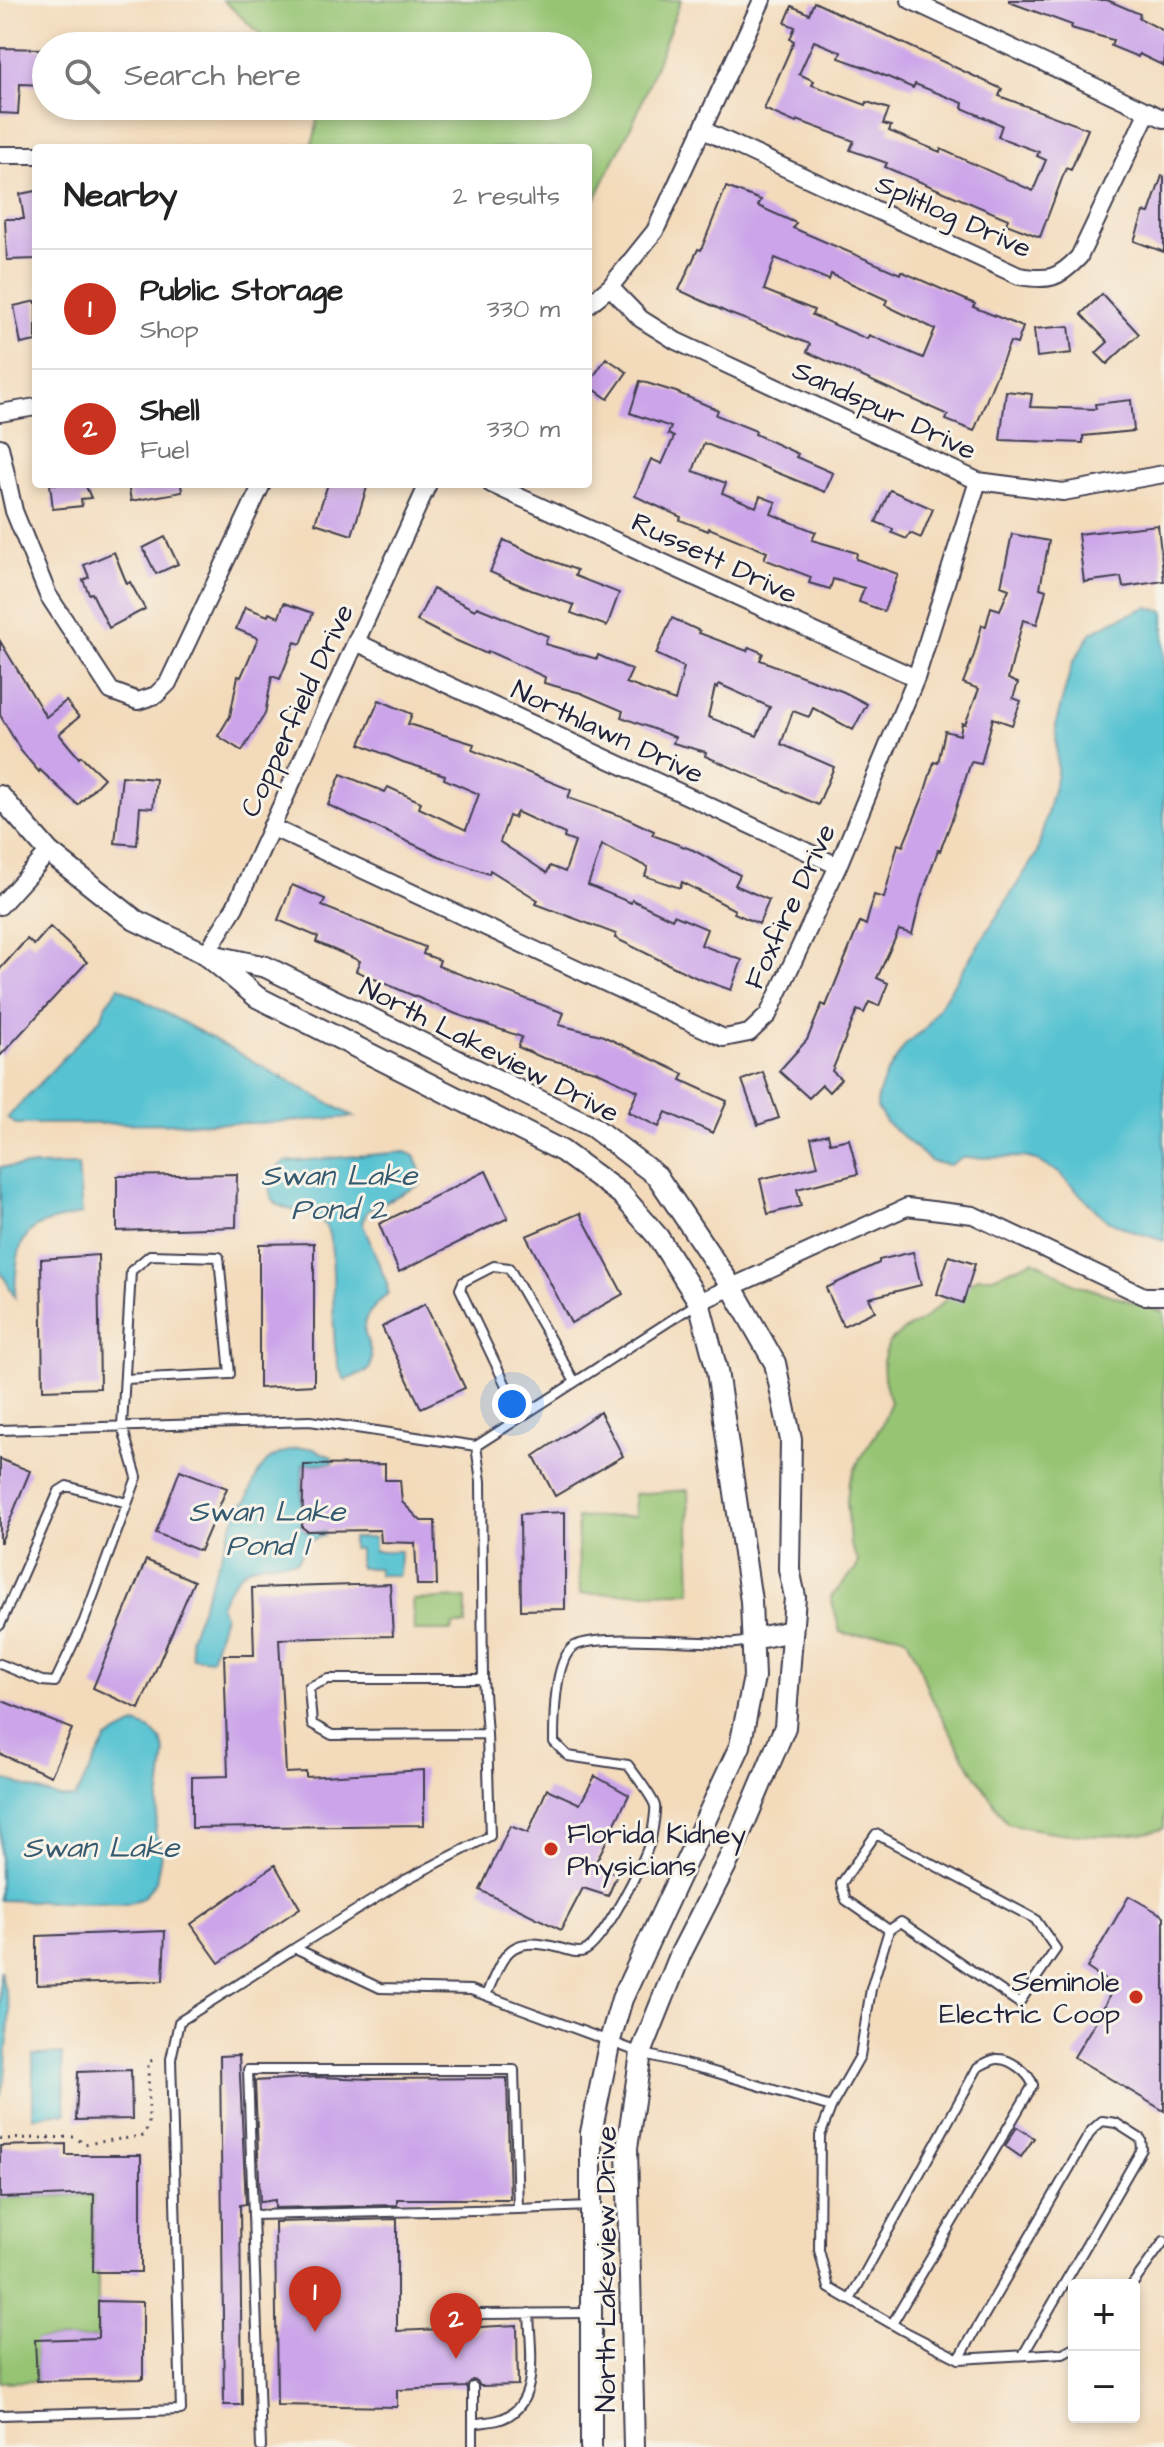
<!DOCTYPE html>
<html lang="en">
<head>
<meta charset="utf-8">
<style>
	body { margin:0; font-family:"Architects Daughter",sans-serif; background:#f6f6f6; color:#222 }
	.controls { position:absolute; right:24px; bottom:24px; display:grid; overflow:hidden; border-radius:8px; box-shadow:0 4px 12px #0003 }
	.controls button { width:72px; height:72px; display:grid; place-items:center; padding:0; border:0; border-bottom:2px solid #e0e0e0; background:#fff; color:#222; font:40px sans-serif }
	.you { position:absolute; left:512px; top:1404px; width:28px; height:28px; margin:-20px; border:6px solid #fff; border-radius:50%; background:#1a73e8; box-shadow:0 0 0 12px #1a73e833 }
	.badge { display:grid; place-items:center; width:52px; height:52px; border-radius:50%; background:#c8321e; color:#fff; font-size:26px; font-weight:700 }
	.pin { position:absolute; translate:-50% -66px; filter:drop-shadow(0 2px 4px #0008) }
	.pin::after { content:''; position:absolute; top:42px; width:28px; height:24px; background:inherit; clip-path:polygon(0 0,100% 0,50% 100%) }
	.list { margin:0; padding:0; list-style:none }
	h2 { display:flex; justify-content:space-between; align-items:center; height:104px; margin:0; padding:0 32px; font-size:34px }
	h2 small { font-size:26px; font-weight:400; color:#767676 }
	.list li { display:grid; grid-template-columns:52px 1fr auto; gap:24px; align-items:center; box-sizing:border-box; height:120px; padding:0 32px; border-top:2px solid #e0e0e0 }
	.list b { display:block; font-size:30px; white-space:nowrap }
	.list p { margin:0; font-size:26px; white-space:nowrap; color:#767676 }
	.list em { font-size:26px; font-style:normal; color:#767676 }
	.icon { flex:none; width:44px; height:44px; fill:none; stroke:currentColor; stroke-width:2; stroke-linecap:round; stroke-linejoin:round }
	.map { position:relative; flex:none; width:1164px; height:2447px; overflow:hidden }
	.search { position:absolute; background:#fff; box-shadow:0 4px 12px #0003; left:32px; top:32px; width:560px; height:88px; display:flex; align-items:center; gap:20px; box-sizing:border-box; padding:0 28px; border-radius:44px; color:#767676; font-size:30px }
	.panel { position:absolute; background:#fff; box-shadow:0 4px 12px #0003; left:32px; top:144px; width:560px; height:344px; border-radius:8px }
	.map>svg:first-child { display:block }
	.green { fill:#96c473; stroke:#5c7357; stroke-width:2 }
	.water { fill:#57c2d2; stroke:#3c7286; stroke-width:2 }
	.building { fill:#cba4e9; fill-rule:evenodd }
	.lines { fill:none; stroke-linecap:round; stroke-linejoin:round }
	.service-casing { stroke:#413e4e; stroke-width:12 }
	.minor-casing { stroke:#413e4e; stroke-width:20 }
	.tertiary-casing { stroke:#413e4e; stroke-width:24 }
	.path { stroke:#413e4e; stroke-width:3; stroke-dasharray:2 6; stroke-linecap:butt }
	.service { stroke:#fff; stroke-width:8 }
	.minor { stroke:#fff; stroke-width:16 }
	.tertiary { stroke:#fff; stroke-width:20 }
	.poi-dot { fill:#c8321e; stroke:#f7f3e8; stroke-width:3 }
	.labels { text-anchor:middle; stroke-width:6; stroke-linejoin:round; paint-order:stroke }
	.street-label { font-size:28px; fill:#22223b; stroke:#f7f3e8 }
	.poi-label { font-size:28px; fill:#22223b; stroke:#f7f3e8; text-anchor:start }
	.water-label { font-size:30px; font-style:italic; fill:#355a70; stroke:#f7f3e8 }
</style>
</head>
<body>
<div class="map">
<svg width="1164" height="2447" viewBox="0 0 1164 2447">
	<rect width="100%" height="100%" fill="#f7f3e8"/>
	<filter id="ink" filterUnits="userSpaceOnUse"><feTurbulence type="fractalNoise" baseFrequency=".0125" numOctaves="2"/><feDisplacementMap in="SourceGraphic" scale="16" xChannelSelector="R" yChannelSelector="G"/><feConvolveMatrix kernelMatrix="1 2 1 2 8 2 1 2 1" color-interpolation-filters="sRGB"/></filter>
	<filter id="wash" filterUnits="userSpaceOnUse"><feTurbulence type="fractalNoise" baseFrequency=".006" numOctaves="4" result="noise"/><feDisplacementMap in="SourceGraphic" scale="32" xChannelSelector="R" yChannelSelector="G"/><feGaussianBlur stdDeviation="1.8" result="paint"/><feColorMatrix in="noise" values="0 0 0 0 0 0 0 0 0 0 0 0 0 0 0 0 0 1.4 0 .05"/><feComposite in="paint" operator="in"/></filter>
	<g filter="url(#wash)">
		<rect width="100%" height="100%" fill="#f3daba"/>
		<path class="green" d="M223 0H681L637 114 588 213V148H310C316 135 319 120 315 106H578V46H273Z
			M1034 1260 1075 1284 1164 1312V1828C1154 1833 1144 1833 1133 1834 1090 1839 1049 1833 1007 1823L965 1759 928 1691 917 1659 906 1637C880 1627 863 1640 840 1632L831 1597 856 1569 858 1560 850 1544 847 1500 849 1483 860 1458 882 1425 890 1403 884 1378 883 1361 889 1342 903 1331 924 1319 952 1294 979 1277H993Z
			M688 1490 691 1592 580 1594 577 1518 635 1516 634 1494Z
			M466 1598V1625H453L452 1631H414L413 1600Z
			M94 2195 93 2271 98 2272V2338L36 2340 37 2381 0 2382V2198Z"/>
		<path class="water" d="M1147 607 1164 611V1241L1132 1231 1105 1219 1059 1173 1036 1160 1024 1157 961 1158 950 1165 932 1162 887 1123 877 1108V1098L886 1075 906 1044 925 1029 1037 853 1057 774 1056 723 1072 664 1092 632 1113 621Z
			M119 987 354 1117 262 1123 16 1124 7 1118 102 1017 106 1004Z
			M405 1152 415 1156 422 1177 420 1185 368 1210 362 1222 387 1284 388 1293C381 1301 370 1309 366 1318 358 1336 378 1349 369 1370L346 1380C326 1363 338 1269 330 1239 329 1232 325 1222 318 1218 301 1207 272 1215 269 1188 268 1177 276 1169 284 1162Z
			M78 1165 82 1214C68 1218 51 1220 38 1226 14 1238 16 1275 15 1297L0 1270V1167Z
			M298 1448H311L332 1457V1463L303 1464 301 1526 306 1532H325L324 1536 309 1541 297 1561C250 1563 243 1561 220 1605L224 1615 211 1659 192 1657 190 1638 240 1504 246 1502C261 1468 259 1458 298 1448Z
			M352 1538H374V1551H400L399 1575H379L378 1568H359V1549H352Z
			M136 1724 151 1730 161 1739 165 1753 155 1834 162 1848 156 1881 143 1898 127 1904 0 1900V1778L60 1798H75L107 1739Z
			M0 1970 10 2010 5 2078 0 2096Z
			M62 2054 66 2114 54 2113 33 2117V2055Z"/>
		<g id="blocks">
			<path class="building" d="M1009 0H1107L1140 14 1139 18 1164 31V66L1139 54 1138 57 1111 46 1113 40 1071 28 1072 25 1009 2Z
				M814 2 1002 89 999 96 1088 129 1071 170 1066 168 1040 237 1006 224 1008 219 885 167 887 163 850 150 854 141 797 120 796 123 764 109 794 41 790 39 795 27 785 23 792 6 809 14ZM814 41 841 52 839 58 867 68 913 88 915 84 963 103 962 108 1002 125 998 137 1039 152 1037 156 1046 160 1033 191 941 149 940 152 889 131 891 126 883 124 889 109 867 102 866 105 812 85 814 81 799 74Z
				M0 48 46 49V85L20 84 18 114 0 113Z
				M1162 176 1164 177V252L1134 241 1144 212 1149 213Z
				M726 187 761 200 758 206 796 223 793 228 900 274 901 271 975 304 973 307 1023 327 1017 344 1010 342 974 431 946 420 948 415 807 352 810 344 728 313 679 290 698 249 701 250ZM775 258 829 280 831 274 887 300 885 305 935 329 923 358 869 335 867 339 812 315 814 310 764 290Z
				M36 191V259L7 260 5 219H24L20 194Z
				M1102 294 1139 334 1107 364 1096 353 1108 342 1081 314Z
				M36 301V341L21 344 14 306Z
				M1069 326 1072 353 1037 357 1034 329Z
				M606 358 627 372 608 399 588 385Z
				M640 381 676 392 718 410 716 415 756 431 755 434 798 454 796 457 833 473 825 492 704 443 693 471 726 483 722 493 756 507 760 496 776 502 771 514 816 532 812 540 857 553 856 559 898 574 884 611 859 602 864 588 833 579 830 589 809 583 811 577 764 559 767 552 709 528 708 531 680 520 681 517 635 496 651 459 662 464 674 437 668 434 671 427 630 413Z
				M1006 391 1032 394 1030 407 1096 409 1095 404 1131 400 1134 431 1083 436V443L1000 440Z
				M50 484H85L91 498 81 499 82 506 53 509Z
				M128 484H181L182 492 131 501Z
				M328 484H368L352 535 315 523Z
				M890 490 933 509 921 538 910 533 907 539 892 533 893 529 876 522Z
				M1158 525 1164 581 1123 587 1121 577 1084 582 1078 534Z
				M1012 534 1049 541 1040 588 1046 590 1037 624 1023 620 1008 679 1018 683 1013 698 1021 701 1012 725 993 718 981 764 971 762 953 817 940 851 938 850 921 898 912 934 899 930 877 978 888 983 879 1006 869 1002 864 1013 857 1010 832 1071 841 1079 829 1092 822 1085 809 1098 779 1071 807 1040 822 1004 826 1006 860 922 866 925 874 895 884 898 898 844 903 846 923 797 934 762 938 763 945 731 960 735 962 723 965 724 979 689 963 683 974 655 982 625 986 626 991 607 1000 610 1009 589 1001 586Z
				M165 537 178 564 156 574 143 548Z
				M504 540 536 555 577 570 575 576 619 593 607 626 571 613 574 605 531 590 490 572Z
				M114 552 127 584 130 582 145 609 109 628 92 593 89 594 83 580 89 577 84 565Z
				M433 589 475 610 477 607 548 636 545 644 597 659 598 655 632 670 626 683 675 701 684 667 656 654 672 618 700 631 699 633 747 651 749 647 763 653 760 660 844 692 867 704 853 730 813 708 809 717 793 711 781 744 834 767 818 805 705 756 706 752 673 743 675 737 621 717 623 711 581 693 544 683 545 677 488 651 487 654 448 637 417 621ZM719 684 770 707 757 736 708 717 715 687 717 688Z
				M284 603 313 613 301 644 295 642 280 679 272 676 265 714 242 751 218 736 230 716 238 676 241 677 258 638 236 629 245 607 268 616 269 613 279 617Z
				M0 641 46 717 66 701 79 717 59 734 79 758 81 756 104 778 78 805 40 770 39 772 21 751 0 715Z
				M379 700 412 714 408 724 474 744 472 750 571 790 568 798 624 817 654 831 652 835 693 850 740 875 735 885 769 900 759 924 734 913 735 910 682 882 680 888 645 876 648 867 602 845 588 885 631 903 632 900 672 919 674 915 707 929 701 945 742 960 731 990 697 978 668 964 615 938 616 934 536 904 538 900 490 870 489 874 439 856 328 805 341 774 385 792 388 787 421 802 419 808 466 830 479 794 444 779 445 775 403 762 360 744ZM517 812 565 834 564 838 575 842 565 872 550 866 547 873 500 842 509 816 514 818Z
				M122 776 156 779 153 808 140 807 137 845 115 843Z
				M292 885 325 899 322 906 425 947 423 954 440 960 438 966 564 1013 559 1025 601 1035 684 1074 681 1080 727 1101 713 1133 666 1112 659 1127 628 1112 638 1091 596 1071 543 1058 518 1047 522 1037 456 1014 356 971 360 961 316 942 318 937 278 920Z
				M50 927 87 962 0 1056V969L27 939 34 945Z
				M763 1072 779 1118 758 1125 742 1080Z
				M828 1134 830 1143 849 1139 858 1174 797 1189 801 1206 768 1214 760 1179 818 1166 811 1138Z
				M486 1171 508 1218 399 1272 379 1224Z
				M237 1174 236 1227 117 1231V1176Z
				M580 1213 623 1294 571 1323 526 1236Z
				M314 1243V1385L259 1388V1244Z
				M913 1252 921 1285 869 1298 875 1311 843 1326 826 1288 879 1263V1260Z
				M98 1255 100 1388 43 1390 41 1259Z
				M949 1256 975 1264 963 1303 937 1294Z
				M425 1304 465 1388 421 1408 382 1327Z
				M600 1412 623 1456 555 1496 534 1456Z
				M0 1459 30 1471 1 1542H0Z
				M385 1464V1480H400L402 1502 421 1521H435L437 1585H417L415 1543 381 1542 380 1530 307 1531 302 1527 304 1465Z
				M180 1470 227 1488 200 1551 156 1533Z
				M565 1512V1609L521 1610 520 1514Z
				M146 1560 194 1581 139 1709 93 1688Z
				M390 1584 393 1636 279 1639 286 1773 306 1772V1777L424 1770V1825L192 1828V1777L228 1776 224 1655H254L252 1588Z
				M0 1700 72 1729 51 1776 0 1754Z
				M595 1776 629 1795 595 1864 617 1875 608 1896 583 1888 561 1930 480 1890 510 1826 528 1833 547 1789 580 1804Z
				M275 1865 300 1908 219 1963 191 1924Z
				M1129 1896 1164 1916V2111L1074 2057 1103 2009 1114 1986 1087 1968Z
				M165 1931 163 1981 37 1985V1936Z
				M239 2055 246 2204 240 2205 242 2405H224L220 2056Z
				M131 2070 132 2119 76 2120 78 2072Z
				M316 2077 372 2079 507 2078 510 2199H397V2205L275 2208V2200L260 2202 255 2081Z
				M1017 2127 1034 2138 1021 2157 1005 2146Z
				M66 2144V2155H141V2272H93L94 2194 0 2198V2146Z
				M397 2219V2331L465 2328 468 2333 473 2334 480 2327 517 2325 518 2385 480 2386 477 2381 472 2380 466 2387 397 2390V2407L277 2405 275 2222Z
				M98 2301 143 2302V2379L37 2381 35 2340 98 2338Z"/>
		</g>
	</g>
	<g filter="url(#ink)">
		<use href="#blocks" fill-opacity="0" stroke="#413e4e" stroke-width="2"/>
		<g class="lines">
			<g class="service-casing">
				<path id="service" d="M521 1417 460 1289 463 1282 494 1266 509 1268 575 1382
					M0 1430 310 1421 476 1446 481 1481 483 1679H328L309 1687 312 1724 332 1735 487 1734 490 1836 405 1880 295 1948 380 1988 471 1990 641 2053 704 2069 831 2107
					M476 1446 699 1302
					M0 1625 59 1491 67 1486 127 1503
					M0 1664 42 1681 55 1682 84 1621 137 1477 122 1426 131 1271 150 1255 219 1257 230 1374 125 1379
					M483 1679 487 1734
					M889 1930 846 1900 841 1884 876 1834 1035 1919 1056 1949 1019 2003 901 1922 889 1930 871 1989 860 2056 831 2107 820 2136 819 2250 829 2288 904 2331 959 2359 1063 2353 1074 2347
					M486 1995C505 1953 508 1934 560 1948 567 1950 577 1954 584 1951 602 1945 644 1862 650 1842 652 1837 656 1811 655 1806 653 1798 634 1773 628 1765L568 1756 554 1742C554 1719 554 1662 573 1647 591 1634 676 1642 702 1642 720 1642 734 1646 751 1640
					M518 2209 589 2206
					M253 2215 518 2209 514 2070H248L261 2447
					M1132 2285 1164 2241
					M850 2300 978 2067C984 2064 990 2060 997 2059 1010 2058 1029 2073 1033 2085L892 2324
					M472 2327 479 2314 591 2313
					M959 2359 1091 2131 1102 2121 1116 2123 1141 2139 1142 2149 1023 2355
					M0 2415 181 2410 171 2059 179 2022 295 1948
					M473 2424C481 2422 490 2422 498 2420 542 2408 530 2348 529 2313
					M473 2447V2387"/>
			</g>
			<g class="minor-casing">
				<path id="minor" d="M910 0 1164 119
					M703 130 1019 276C1049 281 1058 279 1079 257L1148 111
					M0 155H36
					M610 287 641 319 676 341 978 481 1063 492 1164 474
					M588 305 610 287 655 231 762 0
					M0 413 36 407
					M0 447 14 511 48 595 111 691 138 701 156 695 168 683 262 484
					M491 484 916 678
					M356 642 838 866
					M271 827 724 1038 749 1033 768 1015 838 866 916 678 978 481
					M0 906 49 852
					M206 954 235 907 428 484
					M699 1302 907 1207 973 1215 1144 1296H1164"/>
			</g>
			<g class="tertiary-casing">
				<path id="tertiary" d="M0 796 49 852 135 920 206 954 266 967 593 1127 657 1176 731 1286 775 1363 791 1440 789 1569 795 1597 785 1727 730 1857 681 1953 641 2053 627 2148 634 2447
					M209 957 257 997 562 1151 621 1194 658 1237 699 1302 717 1371 751 1601 754 1677 740 1746 622 1999 610 2040 591 2133V2447
					M753 1639 792 1631"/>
			</g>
			<path class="path" d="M0 2139 75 2137 84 2144 143 2136 149 2125 148 2062 156 2059"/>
			<use href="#service" class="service"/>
			<use href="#minor" class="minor"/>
			<use href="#tertiary" class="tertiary"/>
		</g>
	</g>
	<g class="poi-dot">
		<circle cx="551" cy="1849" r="8"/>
		<circle cx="1136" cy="1997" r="8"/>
	</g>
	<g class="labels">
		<g class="street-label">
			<text transform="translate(954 215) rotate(24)" y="10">Splitlog Drive</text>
			<text transform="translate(885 409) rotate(25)" y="10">Sandspur Drive</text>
			<text transform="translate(715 557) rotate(25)" y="10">Russett Drive</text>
			<text transform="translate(296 710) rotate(-65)" y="10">Copperfield Drive</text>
			<text transform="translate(608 731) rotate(25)" y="10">Northlawn Drive</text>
			<text transform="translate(789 906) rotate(-65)" y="10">Foxfire Drive</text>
			<text transform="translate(490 1049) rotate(27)" y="10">North Lakeview Drive</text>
			<text transform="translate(605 2269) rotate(-90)" y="10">North Lakeview Drive</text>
		</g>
		<g class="poi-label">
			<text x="567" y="1843">Florida Kidney<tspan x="567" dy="32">Physicians</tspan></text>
			<text x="1120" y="1991" text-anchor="end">Seminole<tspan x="1120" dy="32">Electric Coop</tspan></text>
		</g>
		<g class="water-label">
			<text x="339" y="1185">Swan Lake<tspan x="339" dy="34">Pond 2</tspan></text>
			<text x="267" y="1521">Swan Lake<tspan x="267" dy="34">Pond 1</tspan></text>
			<text x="101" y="1857">Swan Lake</text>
		</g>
	</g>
</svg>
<div class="controls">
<button>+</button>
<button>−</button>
</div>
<div class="you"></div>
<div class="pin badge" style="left:315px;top:2332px">1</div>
<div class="pin badge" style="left:456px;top:2359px">2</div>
<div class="search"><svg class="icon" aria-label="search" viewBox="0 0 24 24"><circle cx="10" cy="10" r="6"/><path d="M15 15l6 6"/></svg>Search here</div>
<section class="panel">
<h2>Nearby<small>2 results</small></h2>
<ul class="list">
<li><span class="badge">1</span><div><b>Public Storage</b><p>Shop</p></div><em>330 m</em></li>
<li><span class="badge">2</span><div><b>Shell</b><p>Fuel</p></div><em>330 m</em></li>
</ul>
</section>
</div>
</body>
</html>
